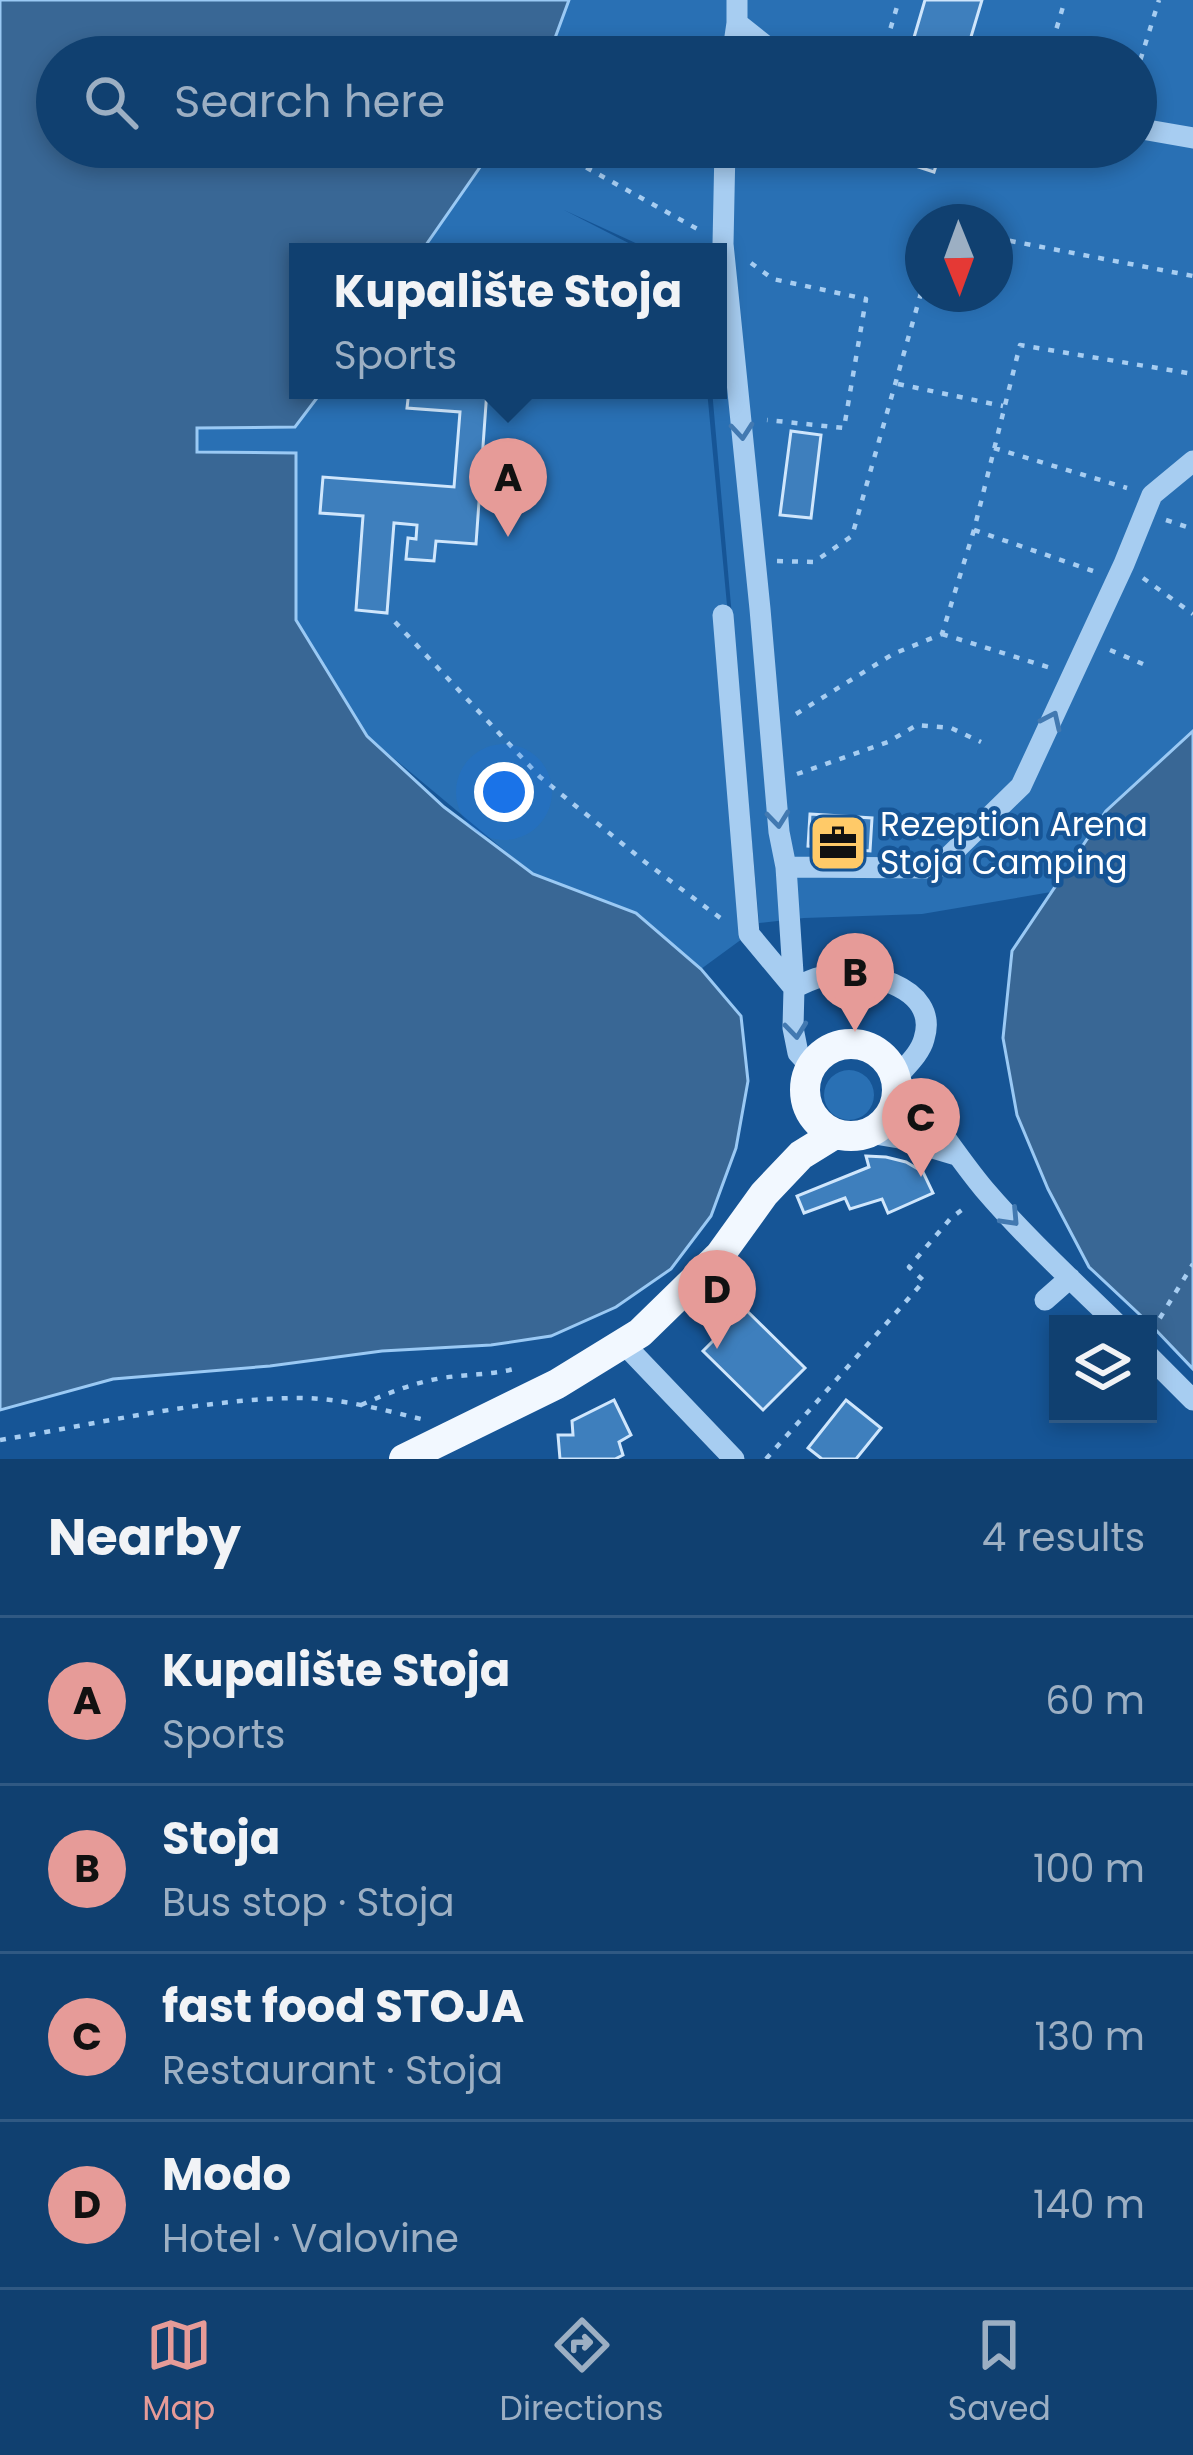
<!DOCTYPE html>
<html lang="en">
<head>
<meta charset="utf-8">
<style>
	body { margin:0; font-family:Poppins,sans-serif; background:#1e4b78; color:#f1f3f6 }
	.controls { position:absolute; right:36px; bottom:36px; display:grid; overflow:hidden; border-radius:0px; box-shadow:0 6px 18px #0003 }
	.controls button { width:108px; height:108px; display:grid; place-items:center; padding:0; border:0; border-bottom:3px solid #305983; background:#104070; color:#f1f3f6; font:60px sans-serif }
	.compass { position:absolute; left:905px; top:204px; width:108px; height:108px; border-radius:50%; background:#104070; box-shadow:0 6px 18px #0003; rotate:179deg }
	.you { position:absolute; left:504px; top:792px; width:42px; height:42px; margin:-30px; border:9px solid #fff; border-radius:50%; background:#1a73e8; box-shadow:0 0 0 18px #1a73e833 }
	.badge { display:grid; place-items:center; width:78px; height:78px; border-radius:50%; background:#e69b98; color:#111; font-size:39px; font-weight:700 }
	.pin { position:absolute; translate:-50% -99px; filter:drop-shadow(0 3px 6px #0008) }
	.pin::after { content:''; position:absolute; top:63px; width:42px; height:36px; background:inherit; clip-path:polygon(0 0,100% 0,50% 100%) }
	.popup { position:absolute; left:289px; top:243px; width:438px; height:156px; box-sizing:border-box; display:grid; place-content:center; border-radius:0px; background:#104070; filter:drop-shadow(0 3px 9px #0005); font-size:39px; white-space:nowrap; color:#9cafc3 }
	.popup b { font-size:45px; color:#f1f3f6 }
	.popup::after { content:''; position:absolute; left:50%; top:100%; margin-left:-24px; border:24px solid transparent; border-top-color:#104070 }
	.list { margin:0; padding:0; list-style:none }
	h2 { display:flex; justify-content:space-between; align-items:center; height:156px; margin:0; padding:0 48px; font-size:51px }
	h2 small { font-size:39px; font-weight:400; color:#9cafc3 }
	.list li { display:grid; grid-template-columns:78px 1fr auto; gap:36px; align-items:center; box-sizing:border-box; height:168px; padding:0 48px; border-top:3px solid #305983 }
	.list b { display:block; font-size:45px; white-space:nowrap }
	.list p { margin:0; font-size:39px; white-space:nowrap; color:#9cafc3 }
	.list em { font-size:39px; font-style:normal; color:#9cafc3 }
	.icon { flex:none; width:66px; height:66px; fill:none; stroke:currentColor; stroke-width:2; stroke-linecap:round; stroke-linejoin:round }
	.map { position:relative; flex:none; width:1193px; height:1459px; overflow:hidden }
	.search { position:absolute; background:#104070; box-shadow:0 6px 18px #0003; left:36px; right:36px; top:36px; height:132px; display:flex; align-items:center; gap:30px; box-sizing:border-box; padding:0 42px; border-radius:66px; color:#9cafc3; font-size:45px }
	.sheet { height:828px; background:#104070 }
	nav { display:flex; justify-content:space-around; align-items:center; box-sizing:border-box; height:168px; border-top:3px solid #305983; background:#104070; font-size:33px; color:#9cafc3 }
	nav a { display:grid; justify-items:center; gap:6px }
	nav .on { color:#e69b98 }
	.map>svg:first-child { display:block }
	.green { fill:#2970b4; fill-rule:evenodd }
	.water { fill:#396795; stroke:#9ac9f4; stroke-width:3 }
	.building { fill:#3e7fbd; stroke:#cfe6fc; stroke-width:3 }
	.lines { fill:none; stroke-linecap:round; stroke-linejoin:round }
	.path { stroke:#a7cdf1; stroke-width:4.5; stroke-dasharray:6 9; stroke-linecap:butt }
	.minor { stroke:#a7cdf1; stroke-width:21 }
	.major { stroke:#f2f8ff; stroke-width:30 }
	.oneway { stroke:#4279b1 }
	.labels { text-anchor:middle; stroke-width:9; stroke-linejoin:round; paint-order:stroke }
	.poi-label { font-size:33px; fill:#fff; stroke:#165596; text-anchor:start }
</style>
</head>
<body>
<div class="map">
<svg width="1193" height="1459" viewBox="0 0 1193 1459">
	<rect width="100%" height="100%" fill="#165596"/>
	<path class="green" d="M569 0H1193V731L1106 811 1051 892 922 914 804 918 759 923 712 390H718V252H655L564 210 646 252H421L494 147H1136V57H548ZM923 222H995V294H923Z
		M322 390H707L757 928 701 969 636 913 533 874 367 736 296 620 295 453H197V428L295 427Z
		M824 1095a25 25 0 1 1 50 0a25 25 0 1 1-50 0Z"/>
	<path class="water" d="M0 0H569L548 57H57V147H494L421 252H298V390H323L295 427 197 428V452L296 453V620L367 736 444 807 533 874 636 913 701 969 741 1016 748 1081 736 1148 711 1216 671 1269 616 1307 551 1336 491 1345 382 1351 270 1366 113 1379 0 1410Z
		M1193 731V1369L1154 1328 1089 1267 1048 1189 1017 1115 1003 1038 1012 951 1106 811Z"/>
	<path class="building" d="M925 0H982L965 57H929L910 51Z
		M735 147H796L795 161 734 159Z
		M895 147H942L934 172 891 158Z
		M409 390H487L476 544 436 541 434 561 406 559 408 538 416 539 417 525 394 523 387 613 356 610 363 516 320 513 323 477 454 487 460 412 407 408Z
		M791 431 821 435 811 518 780 515Z
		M810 814 872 818 870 851 808 846Z
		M866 1156 886 1157 906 1162 923 1172 933 1193 888 1213 882 1199 850 1209 845 1198 804 1213 797 1196 869 1167Z
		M745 1309 805 1368 763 1410 703 1351Z
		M614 1400 631 1435 619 1442 623 1455 615 1459H560L558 1435H573L572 1421Z
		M846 1400 881 1428 856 1459H822L808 1448Z"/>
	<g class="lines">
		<path class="path" d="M882 57 899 0
			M1048 57 1065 0
			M1136 74 1159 0
			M560 153 701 231
			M995 238 1193 276
			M751 263 773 279 866 299 844 428 767 420
			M898 384 1003 406
			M994 448 1127 488
			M1166 520 1193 529
			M974 530 1093 571
			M777 561 814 562 852 536 923 286
			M1143 578 1193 614
			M395 622 540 777 645 862 723 920
			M942 634 1051 668
			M1110 650 1143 664
			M796 714 893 654 942 634 974 530 1020 345 1193 374
			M797 774 888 742 917 725 951 728 981 742
			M1152 1331 1193 1264
			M361 1405C388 1393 413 1383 442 1378 468 1374 492 1375 518 1368
			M0 1440C97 1424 195 1400 293 1398 336 1397 380 1409 421 1419
			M766 1459 924 1281 909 1267 951 1218 967 1206"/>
		<path class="minor" d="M737 23 780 57
			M732 57 737 23V0
			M1136 128 1193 138
			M725 147 723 244 760 609 779 832 786 867 937 868 1021 786 1124 564 1152 495 1193 461
			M723 615 749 934 794 988
			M786 867 794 988 793 1028 798 1053 810 1066
			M794 988C802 984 812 979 821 977 859 967 941 985 924 1039 920 1054 906 1066 896 1078 930 1111 953 1152 984 1189 1025 1237 1072 1280 1117 1324
			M869 1133 899 1138 956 1155
			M1045 1300 1070 1278
			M624 1344 734 1459
			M1148 1355 1193 1400"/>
		<path class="major" d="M805 1090a46 46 0 1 1 92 0a46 46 0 1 1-92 0Z
			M404 1459 557 1384 640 1333 720 1255 764 1194 801 1155 835 1134"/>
	</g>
	<defs><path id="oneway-chevron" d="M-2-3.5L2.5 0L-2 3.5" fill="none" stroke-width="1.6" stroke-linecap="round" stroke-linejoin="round" transform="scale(3)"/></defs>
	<g class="oneway">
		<use href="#oneway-chevron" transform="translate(742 431) rotate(85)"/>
		<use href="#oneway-chevron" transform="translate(1052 720) rotate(-65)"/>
		<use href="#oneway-chevron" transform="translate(778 819) rotate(84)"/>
		<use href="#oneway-chevron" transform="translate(796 1030) rotate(84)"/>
		<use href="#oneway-chevron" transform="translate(1011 1218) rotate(47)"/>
	</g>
	<defs>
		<g id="office-square" transform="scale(3)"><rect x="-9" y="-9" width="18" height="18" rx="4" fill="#ffca68" stroke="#165596"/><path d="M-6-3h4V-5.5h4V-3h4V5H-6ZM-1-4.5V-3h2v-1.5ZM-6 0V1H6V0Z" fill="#111"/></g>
	</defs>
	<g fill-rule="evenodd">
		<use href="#office-square" x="838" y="843"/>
	</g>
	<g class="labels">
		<g class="poi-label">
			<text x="880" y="836">Rezeption Arena<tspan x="880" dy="38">Stoja Camping</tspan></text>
		</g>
	</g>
</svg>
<div class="controls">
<button><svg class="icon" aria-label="layers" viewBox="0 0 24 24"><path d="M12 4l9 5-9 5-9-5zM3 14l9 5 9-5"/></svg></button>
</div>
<svg class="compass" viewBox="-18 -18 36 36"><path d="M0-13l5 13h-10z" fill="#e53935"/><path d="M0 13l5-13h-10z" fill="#9cafc3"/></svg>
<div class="you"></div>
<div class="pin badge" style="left:508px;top:537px">A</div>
<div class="popup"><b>Kupalište Stoja</b>Sports</div>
<div class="pin badge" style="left:855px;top:1032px">B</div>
<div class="pin badge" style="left:921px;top:1177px">C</div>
<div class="pin badge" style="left:717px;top:1349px">D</div>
<div class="search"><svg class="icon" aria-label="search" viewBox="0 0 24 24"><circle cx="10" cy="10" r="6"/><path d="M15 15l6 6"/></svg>Search here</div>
</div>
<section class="sheet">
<h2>Nearby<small>4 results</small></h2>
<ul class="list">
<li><span class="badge">A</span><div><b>Kupalište Stoja</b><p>Sports</p></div><em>60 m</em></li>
<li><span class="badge">B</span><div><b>Stoja</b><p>Bus stop · Stoja</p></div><em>100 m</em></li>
<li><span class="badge">C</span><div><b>fast food STOJA</b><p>Restaurant · Stoja</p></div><em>130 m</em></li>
<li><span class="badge">D</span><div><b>Modo</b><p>Hotel · Valovine</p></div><em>140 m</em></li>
</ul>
</section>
<nav>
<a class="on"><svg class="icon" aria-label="map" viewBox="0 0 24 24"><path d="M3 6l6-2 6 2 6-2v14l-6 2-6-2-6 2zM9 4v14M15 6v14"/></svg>Map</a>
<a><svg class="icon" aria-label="directions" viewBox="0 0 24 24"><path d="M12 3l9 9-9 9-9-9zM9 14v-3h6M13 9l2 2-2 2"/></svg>Directions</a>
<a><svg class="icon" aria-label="saved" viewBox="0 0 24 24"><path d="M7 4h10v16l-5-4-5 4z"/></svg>Saved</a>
</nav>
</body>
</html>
